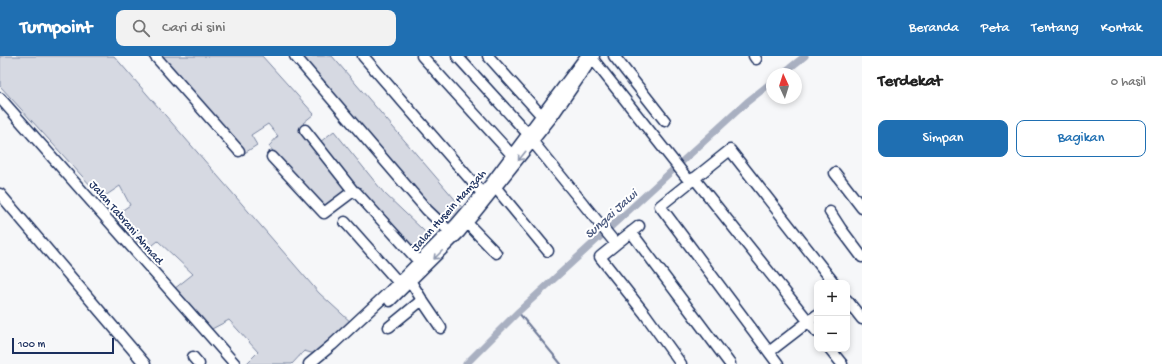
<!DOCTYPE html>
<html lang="id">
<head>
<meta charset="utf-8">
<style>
	body { margin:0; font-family:"Gochi Hand",sans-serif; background:#f2f2f2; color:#222 }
	.controls { position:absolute; right:12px; bottom:12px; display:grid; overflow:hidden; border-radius:8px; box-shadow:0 2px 6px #0003 }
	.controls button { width:36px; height:36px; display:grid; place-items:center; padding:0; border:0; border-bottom:1px solid #e0e0e0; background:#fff; color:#222; font:20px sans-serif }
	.compass { position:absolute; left:766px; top:12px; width:36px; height:36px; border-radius:50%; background:#fff; box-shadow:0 2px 6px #0003; rotate:356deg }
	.scale { position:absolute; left:12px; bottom:10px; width:102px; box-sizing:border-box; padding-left:4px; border:2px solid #1b2f5e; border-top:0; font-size:11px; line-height:14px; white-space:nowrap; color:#1b2f5e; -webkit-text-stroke:3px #fff; paint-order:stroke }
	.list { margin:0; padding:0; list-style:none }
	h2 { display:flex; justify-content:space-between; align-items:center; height:52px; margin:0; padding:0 16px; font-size:17px }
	h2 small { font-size:13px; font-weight:400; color:#767676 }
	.actions { display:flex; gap:8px; padding:12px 16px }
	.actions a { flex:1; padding:9px 0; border:1px solid #1f6fb2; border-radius:8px; text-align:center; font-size:14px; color:#1f6fb2 }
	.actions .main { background:#1f6fb2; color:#fff }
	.icon { flex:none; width:22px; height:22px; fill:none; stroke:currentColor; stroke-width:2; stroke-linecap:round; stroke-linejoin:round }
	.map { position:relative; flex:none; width:862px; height:308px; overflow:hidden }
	header { display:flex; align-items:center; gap:24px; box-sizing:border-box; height:56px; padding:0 20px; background:#1f6fb2; color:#fff }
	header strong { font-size:19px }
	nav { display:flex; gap:22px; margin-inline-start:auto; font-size:14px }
	.search { width:280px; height:36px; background:#f2f2f2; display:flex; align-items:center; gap:10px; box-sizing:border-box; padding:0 14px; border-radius:8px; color:#767676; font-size:15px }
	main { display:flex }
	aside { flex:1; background:#fff }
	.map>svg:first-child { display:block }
	.green { fill:#d6d9e2; stroke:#7884a0 }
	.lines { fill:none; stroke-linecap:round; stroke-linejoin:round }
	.stream { stroke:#707c99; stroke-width:2 }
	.canal { stroke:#a9b0c1; stroke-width:7 }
	.minor-casing { stroke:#1b2f5e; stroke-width:13 }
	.minor { stroke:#fff; stroke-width:10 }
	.oneway { stroke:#8d97ae }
	.labels { text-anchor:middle; stroke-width:4; stroke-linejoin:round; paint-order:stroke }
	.street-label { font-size:12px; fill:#1b2f5e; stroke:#fff }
	.water-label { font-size:13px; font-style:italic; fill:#4d5c81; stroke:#fff }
</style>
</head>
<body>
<header>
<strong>Turnpoint</strong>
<div class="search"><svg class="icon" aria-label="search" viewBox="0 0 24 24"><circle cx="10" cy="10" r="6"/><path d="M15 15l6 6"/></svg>Cari di sini</div>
<nav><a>Beranda</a><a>Peta</a><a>Tentang</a><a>Kontak</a></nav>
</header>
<main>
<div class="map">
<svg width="862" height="308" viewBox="0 0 862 308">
	<rect width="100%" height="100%" fill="#f6f7f9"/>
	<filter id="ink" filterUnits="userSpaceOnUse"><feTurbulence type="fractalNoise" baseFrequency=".025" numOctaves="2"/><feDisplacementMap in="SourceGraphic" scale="8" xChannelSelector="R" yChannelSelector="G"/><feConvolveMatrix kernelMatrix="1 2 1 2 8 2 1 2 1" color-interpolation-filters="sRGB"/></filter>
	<g filter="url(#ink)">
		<path class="green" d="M0 0H114L319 237 353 268 315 298 304 295 292 308H246L258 296 229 264 208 275 174 233 193 218 158 185 143 197 114 160 130 149 120 130 102 142 0 30Z
			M158 0H262L314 58 303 67 320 86 334 75 384 137 442 192 424 210 354 133 321 156 269 90 278 80 268 68 251 79 257 89 243 98Z
			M301 0H332L465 155 447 175Z"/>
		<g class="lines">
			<path class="stream" d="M518 256 561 308"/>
			<path class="canal" d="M782 18 805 0
				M466 308 518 256 747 46 772 26"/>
			<g class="minor-casing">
				<path id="minor" d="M155 0 239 95
					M295 0 427 154 449 175
					M363 0 482 137
					M422 0 512 99
					M457 0 528 78
					M488 0 542 60
					M614 0 665 65
					M754 0 756 3
					M592 2 690 126
					M0 42 235 308
					M305 74 354 136
					M533 86 616 188 639 170
					M272 101 324 157 352 136H356L423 210
					M835 117 862 152
					M694 122 817 276
					M496 132 548 195
					M0 138 145 308
					M830 156 841 173 862 201
					M345 166 399 227
					M467 167 496 197
					M631 176 730 308
					M616 188 600 201 645 258 681 308
					M422 244 441 272
					M847 244 862 263
					M390 245 460 176 552 61 594 0
					M389 271 422 244 411 226
					M830 293 842 308
					M769 296 817 259
					M193 301 199 308
					M309 308 332 289 389 236 456 168 491 127 586 0
					M778 308 660 150 730 94 834 227"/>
			</g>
			<use href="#minor" class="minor"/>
		</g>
		<defs><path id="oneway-shaft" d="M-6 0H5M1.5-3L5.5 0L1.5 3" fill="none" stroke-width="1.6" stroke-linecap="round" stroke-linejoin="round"/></defs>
		<g class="oneway">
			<use href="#oneway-shaft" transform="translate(522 100) rotate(129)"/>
			<use href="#oneway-shaft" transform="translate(438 199) rotate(135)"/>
		</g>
	</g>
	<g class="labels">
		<g class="street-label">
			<text transform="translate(448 154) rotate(-48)" y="4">Jalan Husein Hamzah</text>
			<text transform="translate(127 166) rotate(49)" y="4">Jalan Tabrani Ahmad</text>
		</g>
		<g class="water-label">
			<text transform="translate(610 157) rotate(-42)" y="5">Sungai Jawi</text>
		</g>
	</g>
</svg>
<div class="controls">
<button>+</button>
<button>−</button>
</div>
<svg class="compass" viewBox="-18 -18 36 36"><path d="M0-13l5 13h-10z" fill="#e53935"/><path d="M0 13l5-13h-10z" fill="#767676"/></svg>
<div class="scale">100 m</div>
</div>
<aside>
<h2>Terdekat<small>0 hasil</small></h2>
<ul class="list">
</ul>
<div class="actions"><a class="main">Simpan</a><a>Bagikan</a></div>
</aside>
</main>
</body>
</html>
